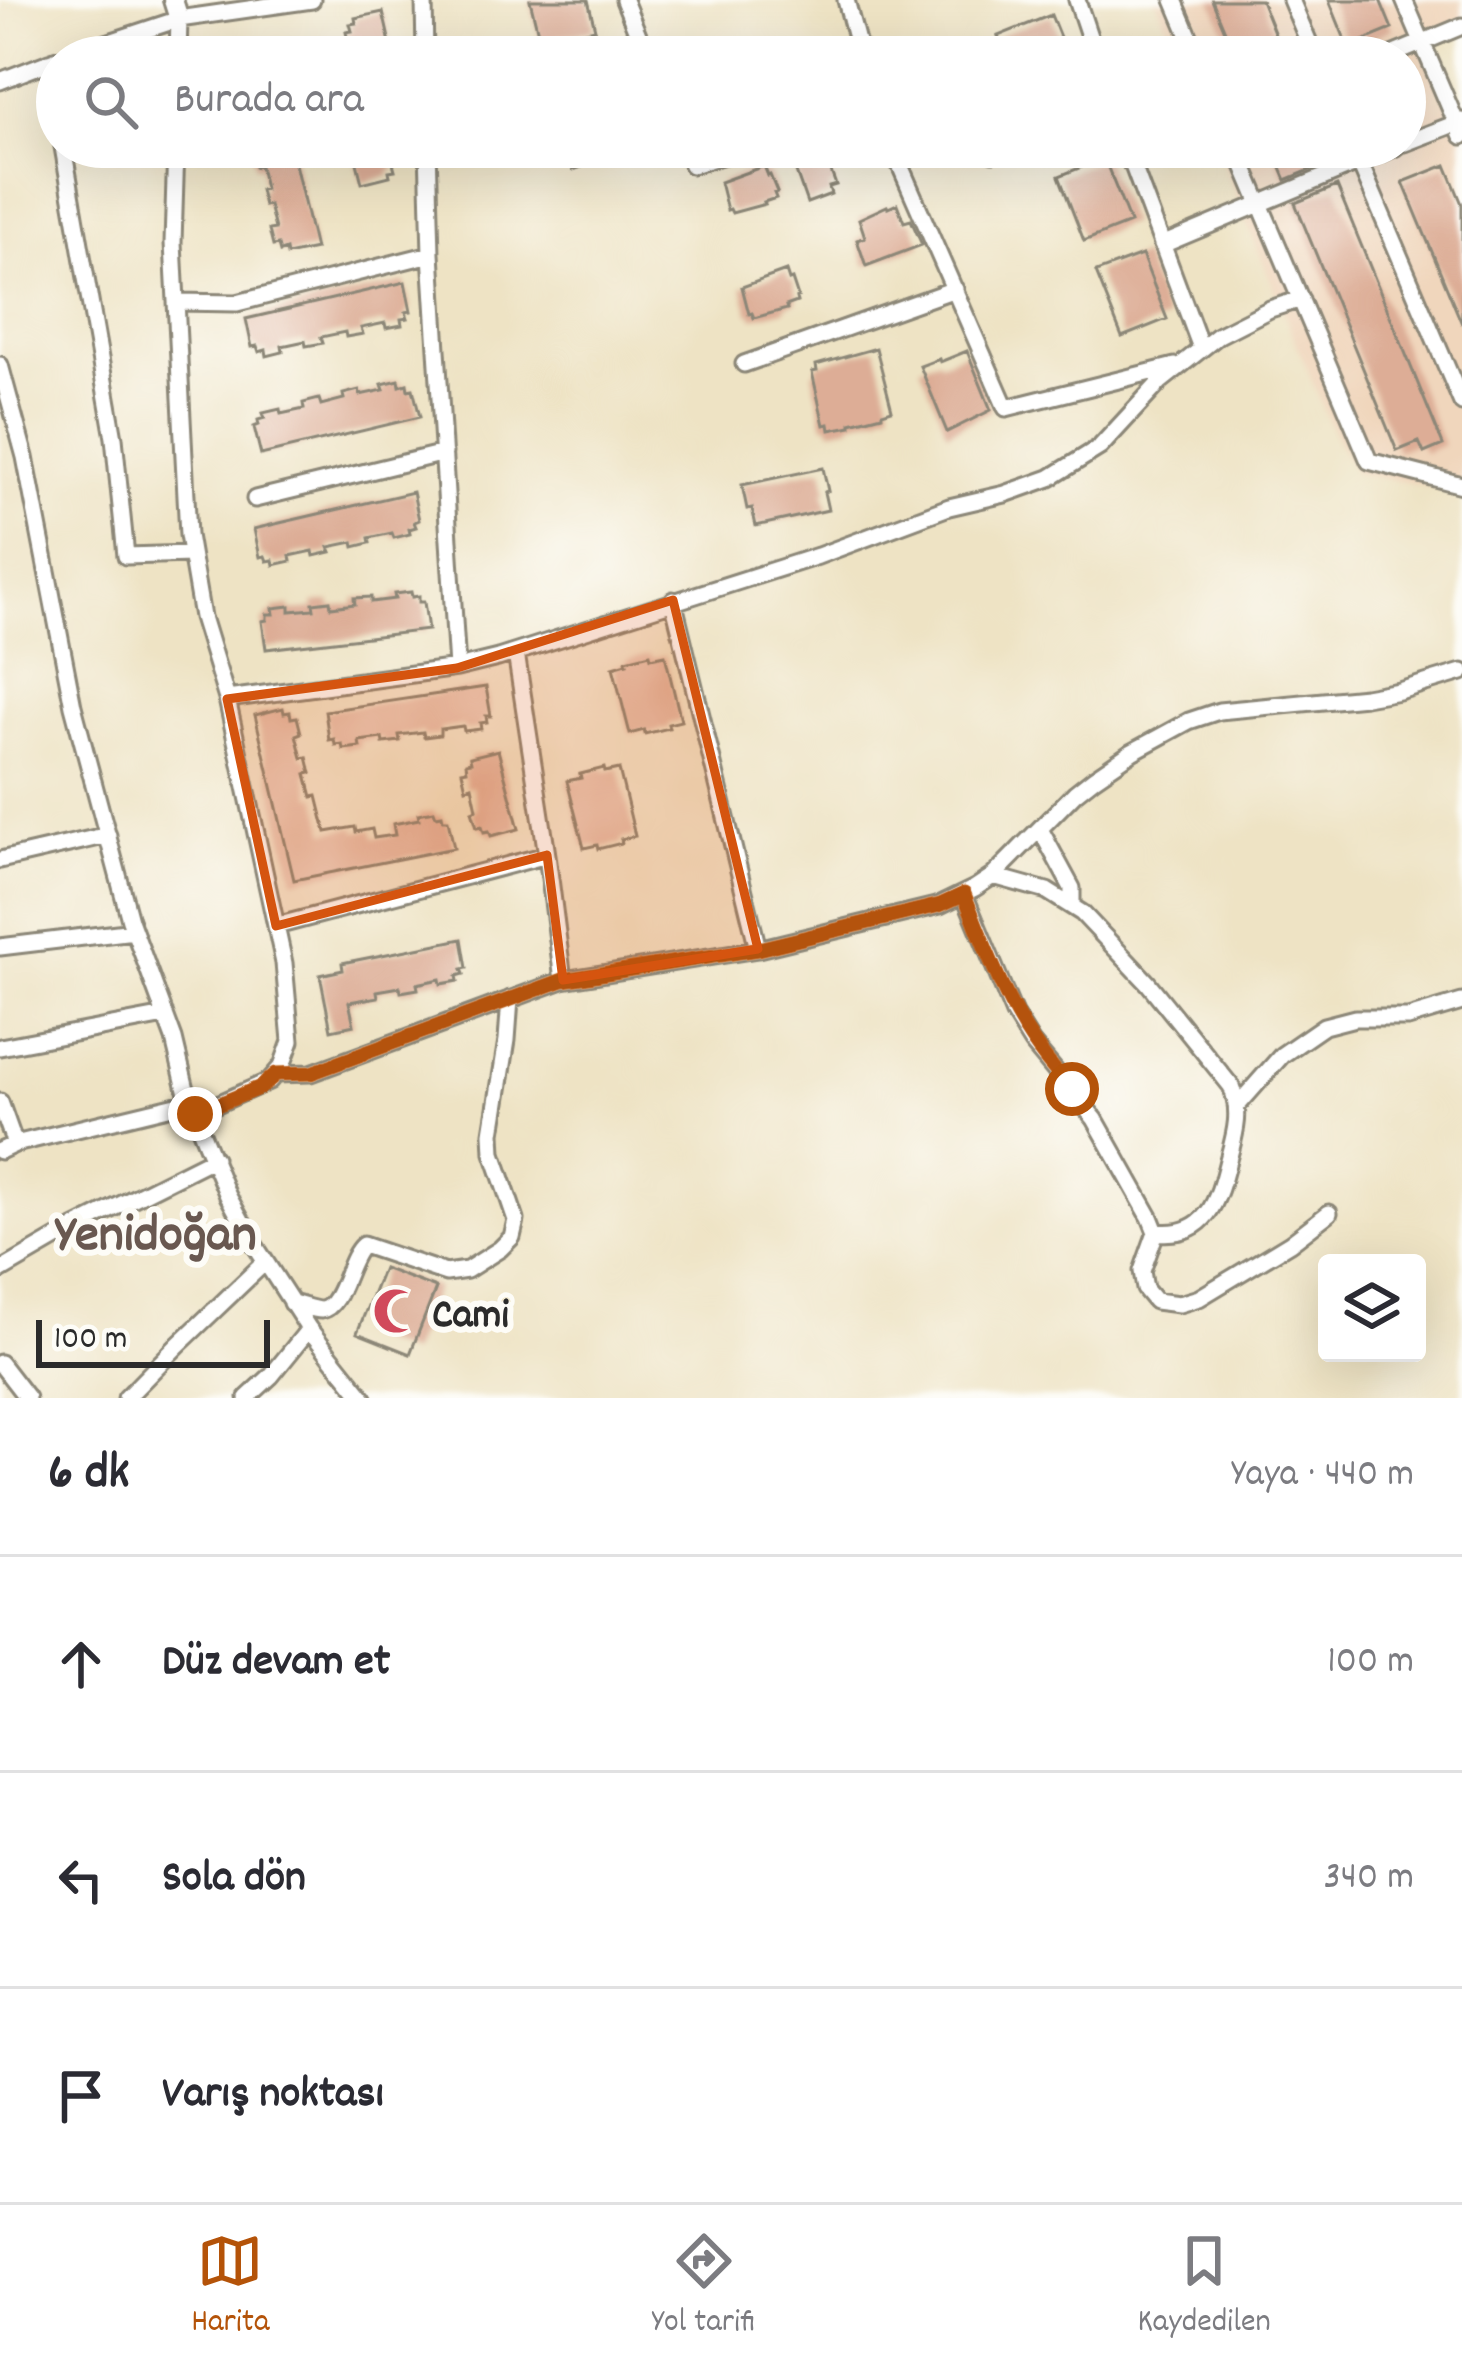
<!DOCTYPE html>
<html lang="tr">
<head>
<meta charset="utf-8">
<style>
	body { margin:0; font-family:Dekko,sans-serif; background:#f2f2f3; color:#2b2b33 }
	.controls { position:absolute; right:36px; bottom:36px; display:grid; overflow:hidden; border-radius:12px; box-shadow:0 12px 48px #0002 }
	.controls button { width:108px; height:108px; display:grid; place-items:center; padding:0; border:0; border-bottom:3px solid #e1e1e2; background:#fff; color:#2b2b33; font:60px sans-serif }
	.scale { position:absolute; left:36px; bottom:30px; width:234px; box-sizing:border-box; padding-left:12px; border:6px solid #2b2b2b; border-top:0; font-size:33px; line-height:42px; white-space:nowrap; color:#2b2b2b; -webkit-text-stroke:9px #fdfcf7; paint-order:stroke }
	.stop { position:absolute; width:36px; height:36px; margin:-27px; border:9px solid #b45309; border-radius:50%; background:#fff }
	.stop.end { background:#b45309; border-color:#fff; box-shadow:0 3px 12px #0008 }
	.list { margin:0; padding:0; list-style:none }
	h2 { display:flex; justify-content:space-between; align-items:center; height:156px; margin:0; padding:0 48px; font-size:51px }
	h2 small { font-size:39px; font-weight:400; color:#7c7c81 }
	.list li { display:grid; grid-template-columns:78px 1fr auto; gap:36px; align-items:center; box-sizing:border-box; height:216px; padding:0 48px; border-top:3px solid #e1e1e2 }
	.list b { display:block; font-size:45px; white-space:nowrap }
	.list em { font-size:39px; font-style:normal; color:#7c7c81 }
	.icon { flex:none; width:66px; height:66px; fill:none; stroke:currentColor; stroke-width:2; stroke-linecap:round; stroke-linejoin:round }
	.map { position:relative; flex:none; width:1462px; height:1398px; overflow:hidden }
	.search { position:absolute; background:#fff; box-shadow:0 12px 48px #0002; left:36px; right:36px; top:36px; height:132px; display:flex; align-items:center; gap:30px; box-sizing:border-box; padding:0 42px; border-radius:66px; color:#7c7c81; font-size:45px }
	.sheet { height:804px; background:#fff }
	nav { display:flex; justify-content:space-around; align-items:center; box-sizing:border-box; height:168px; border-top:3px solid #e1e1e2; background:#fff; font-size:33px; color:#7c7c81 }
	nav a { display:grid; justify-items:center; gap:6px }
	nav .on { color:#b45309 }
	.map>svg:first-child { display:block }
	.built { fill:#f0d6bc }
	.building { fill:#ddad96 }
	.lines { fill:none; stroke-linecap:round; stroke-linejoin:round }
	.minor-casing { stroke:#8c8778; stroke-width:21 }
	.tertiary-casing { stroke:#8c8778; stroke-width:24 }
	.minor { stroke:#fff; stroke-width:15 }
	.tertiary { stroke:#fff; stroke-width:18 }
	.route { stroke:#b45309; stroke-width:15 }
	.marked { fill:#d5540f; fill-opacity:0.2; stroke:#d5540f; stroke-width:9; stroke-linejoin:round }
	.labels { text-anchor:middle; stroke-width:12; stroke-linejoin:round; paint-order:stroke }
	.poi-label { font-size:42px; font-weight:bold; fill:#2b2b2b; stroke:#fdfcf7; text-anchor:start }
	.district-label { font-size:54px; font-weight:bold; fill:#695850; stroke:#fdfcf7 }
</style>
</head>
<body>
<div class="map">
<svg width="1462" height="1398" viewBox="0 0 1462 1398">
	<rect width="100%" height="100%" fill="#fdfcf7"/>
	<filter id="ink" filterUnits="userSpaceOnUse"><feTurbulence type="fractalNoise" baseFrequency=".00833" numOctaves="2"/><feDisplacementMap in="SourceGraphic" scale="24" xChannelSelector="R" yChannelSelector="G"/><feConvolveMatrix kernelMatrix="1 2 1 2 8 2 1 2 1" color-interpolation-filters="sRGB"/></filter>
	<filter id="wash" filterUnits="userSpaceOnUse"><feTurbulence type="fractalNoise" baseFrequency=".004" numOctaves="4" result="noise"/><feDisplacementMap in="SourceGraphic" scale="48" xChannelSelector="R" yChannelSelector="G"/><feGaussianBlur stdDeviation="2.7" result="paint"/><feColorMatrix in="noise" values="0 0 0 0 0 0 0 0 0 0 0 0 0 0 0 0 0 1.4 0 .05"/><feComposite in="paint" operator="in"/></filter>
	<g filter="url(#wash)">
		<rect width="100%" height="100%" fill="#eee3c4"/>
		<path class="built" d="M1156 0H1462V25L1425 52 1462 135V492L1355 473 1331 428 1216 147H1405V57H1180Z"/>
		<g id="blocks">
			<path class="building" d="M530 0H588L595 29 540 41Z
				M1212 0H1261L1284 57H1236Z
				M1329 0H1380L1392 29 1348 47Z
				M383 12 392 52 369 57H364L363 53 357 54 356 47 350 49 346 32 352 31 350 24 356 23 355 18Z
				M1051 15 1068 57H1006L998 36Z
				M256 147H291L315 249 287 255 286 250 280 252 278 245 273 246 269 230 275 229 269 205 264 206 260 190 265 189 260 166 255 167 251 150 256 149Z
				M353 147H395L398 162 393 163 395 170 389 171 390 176 362 183Z
				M565 147H633V149L573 170Z
				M1272 147H1321L1327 163 1286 180Z
				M815 149 817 155 824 153 836 185 829 187 831 194 807 203 791 158Z
				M1104 158 1130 223 1084 241 1059 176Z
				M1446 165 1462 204V324L1403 182Z
				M764 166 768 176 770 175 777 192 774 193 776 198 764 202 765 204 732 213 730 209 727 210 720 182Z
				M1337 186 1443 445 1424 453 1419 442 1397 451 1295 203Z
				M897 204 904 222 911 220 922 245 866 266 857 240 865 237 859 219 887 206 888 208Z
				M1142 255 1167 319 1122 337 1096 272Z
				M786 271 789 280 792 279 798 297 796 298 797 302 786 306 787 309 754 318 752 313 749 314 742 287Z
				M405 282 411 311 406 312 408 318 401 319 402 325 386 328 385 323 361 328 363 334 346 337 345 332 321 337 323 343 306 346 305 341 282 346 283 352 267 356 266 350 259 352 257 346 252 347 246 319Z
				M876 348 892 410 882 413V415L851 423V426L830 430 829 424 824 425 812 372 817 371 816 365Z
				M967 351 991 410 947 432 920 366 939 359 940 362Z
				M399 380 400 386 407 384 408 390 413 389 420 417 261 455 254 427 259 425 258 420 265 418 263 413 280 409 281 414 304 409 303 403 319 399 321 405 344 399 343 394 359 390 360 395 384 390 382 384Z
				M823 468 828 491 824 492 828 510 756 526 752 508 747 509 742 485Z
				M413 492 419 520 414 522 416 527 409 529 410 534 394 538 392 533 369 538 370 543 354 547 353 542 329 547 331 552 314 556 313 551 290 556 291 561 274 565 273 560 267 561 265 556 260 557 254 529Z
				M411 592 412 597 419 596V602H424L428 630 266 649 262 621 267 620V614H274L273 608 290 606V611L314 609 313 603 330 601 331 607 355 604 354 598 371 597V602L395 599 394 594Z
				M650 654 651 658 665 655 681 721 668 724 669 728 645 734 644 730 630 734 613 667 627 663 626 660Z
				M486 687 491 716H486L487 722 480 723 481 729 464 731 463 726 440 729V735L424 737 423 732 399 735 400 741 383 743 382 738 359 741 360 747 343 749 342 744 335 745 334 739 329 740 325 711Z
				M283 708 284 713 290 712 291 718 297 717 301 733 296 735 302 758 307 757 311 773 306 774 312 797 317 796 326 832 355 827 356 832 372 829 374 838 395 835 393 824 419 819 418 814 434 811 436 816 442 815 443 820H448L454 848 294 880 255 715Z
				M498 750 519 829 491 836 489 831 484 832 482 826 477 827 472 811 477 809 472 786 466 788 462 771 467 770 466 763 471 762 470 757Z
				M604 768 605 772 619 769 635 836 621 839 622 843 598 849 597 845 584 848 567 781 581 778 580 774Z
				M462 939 467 968 462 969 464 974 457 976 458 981 441 984 440 979 417 984 418 989 401 992 400 987 377 991 378 997 349 1002 354 1025 331 1030 320 975 343 970 342 963Z
				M383 1268 436 1288 410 1354 357 1333Z"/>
		</g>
	</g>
	<g filter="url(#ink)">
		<use href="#blocks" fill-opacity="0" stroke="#8c8778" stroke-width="3"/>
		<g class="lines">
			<g class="minor-casing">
				<path id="minor" d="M424 0 425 57
					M624 0 647 57
					M846 0 861 57
					M1077 0 1096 57
					M1174 0 1198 57
					M1291 0 1315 57
					M1404 0 1462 136
					M64 57 179 19 312 0
					M178 57 179 19
					M1387 57 1462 26
					M48 62 57 113
					M0 81 57 59
					M1405 143 1462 121
					M63 147 114 438 126 556 191 554
					M176 147 173 243 188 535 202 617 227 699
					M428 147 431 254 457 668
					M684 147 692 165 750 147
					M892 147 1006 408 1175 366
					M991 147 993 153 1008 147
					M1126 147 1201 348
					M1236 147 1369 461 1462 485
					M1353 147 1462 403
					M1131 164 1173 147
					M1162 245 1396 147
					M176 302 237 303 431 254
					M744 364 955 289
					M0 365 25 457 73 706 130 920 174 1039 189 1102 228 1196 254 1244 309 1329 364 1398
					M255 499 444 453
					M673 600 758 949
					M516 653 547 855 563 980
					M1040 829 1072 888V905
					M0 860 108 835
					M993 876 1047 891 1082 913 1148 983 1231 1086C1242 1112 1235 1134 1228 1160 1218 1201 1207 1238 1156 1232
					M964 894 1014 1014 1032 1043 1095 1119 1150 1217 1156 1232 1142 1271 1145 1289 1155 1301 1179 1304 1199 1298 1290 1243 1329 1213
					M276 926 547 855
					M0 947 134 931
					M0 1047 165 1016
					M276 1074 311 1073 563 980 758 949 940 905 975 888 993 876 1075 793 1094 778 1132 752 1189 721 1219 711 1365 697 1399 691 1462 672
					M0 1102 15 1144
					M1238 1105 1282 1055 1324 1026 1355 1018H1408L1462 1002
					M195 1114 269 1081 282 1066 291 1041 284 963 227 699 457 668 498 658 818 556 949 507 1005 494 1050 478 1100 447 1161 381 1219 335 1270 309 1301 299
					M0 1151 15 1144 189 1102
					M0 1271 74 1228 214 1158
					M291 1303C299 1304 313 1310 321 1310 342 1308 347 1258 363 1245L446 1273 467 1270 500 1249 512 1237 516 1220 493 1153 492 1133 507 1040 510 999
					M0 1363 27 1398
					M126 1398 178 1345 265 1262
					M247 1398 271 1376 309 1329"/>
			</g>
			<g class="tertiary-casing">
				<path id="tertiary" d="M173 0 179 19"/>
			</g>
			<use href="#minor" class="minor"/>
			<use href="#tertiary" class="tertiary"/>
		</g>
	</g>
	<g class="lines" filter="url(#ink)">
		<path class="route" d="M195 1114 261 1087 276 1074 311 1073 563 980 758 949 940 905 964 894C993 968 1015 1031 1072 1089"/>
	</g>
	<path class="marked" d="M673 600 758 949 563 980 547 855 276 926 227 699 457 668Z"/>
	<defs>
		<g id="mosque-bare" transform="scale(3.6)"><path d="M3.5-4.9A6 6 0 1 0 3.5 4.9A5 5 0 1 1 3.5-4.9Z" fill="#d1495b" stroke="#fdfcf7" stroke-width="2.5" paint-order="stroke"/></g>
	</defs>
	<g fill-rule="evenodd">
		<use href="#mosque-bare" x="396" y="1311"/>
	</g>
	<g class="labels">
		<g class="poi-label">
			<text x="432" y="1326">Cami</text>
		</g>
		<g class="district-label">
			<text x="156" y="1249">Yenidoğan</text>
		</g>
	</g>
</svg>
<div class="controls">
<button><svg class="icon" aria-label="layers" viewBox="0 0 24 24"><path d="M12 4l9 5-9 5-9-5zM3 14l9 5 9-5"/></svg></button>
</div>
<div class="scale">100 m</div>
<div class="stop" style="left:1072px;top:1089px"></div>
<div class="stop end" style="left:195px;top:1114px"></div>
<div class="search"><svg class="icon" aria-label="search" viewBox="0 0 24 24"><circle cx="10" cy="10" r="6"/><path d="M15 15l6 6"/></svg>Burada ara</div>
</div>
<section class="sheet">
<h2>6 dk<small>Yaya · 440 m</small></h2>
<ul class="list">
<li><svg class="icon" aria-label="ahead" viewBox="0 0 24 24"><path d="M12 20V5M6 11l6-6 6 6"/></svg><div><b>Düz devam et</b></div><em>100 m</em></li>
<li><svg class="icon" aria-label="left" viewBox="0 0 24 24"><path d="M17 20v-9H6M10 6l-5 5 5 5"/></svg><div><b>Sola dön</b></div><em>340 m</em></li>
<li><svg class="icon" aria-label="arrive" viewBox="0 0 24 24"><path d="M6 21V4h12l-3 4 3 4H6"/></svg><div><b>Varış noktası</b></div></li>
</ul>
</section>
<nav>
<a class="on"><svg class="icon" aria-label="map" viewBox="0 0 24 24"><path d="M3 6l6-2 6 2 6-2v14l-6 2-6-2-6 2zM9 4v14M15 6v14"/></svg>Harita</a>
<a><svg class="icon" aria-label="directions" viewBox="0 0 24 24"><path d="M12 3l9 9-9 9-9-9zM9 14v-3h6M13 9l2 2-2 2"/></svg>Yol tarifi</a>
<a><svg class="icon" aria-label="saved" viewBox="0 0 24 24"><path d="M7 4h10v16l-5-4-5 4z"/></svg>Kaydedilen</a>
</nav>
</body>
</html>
